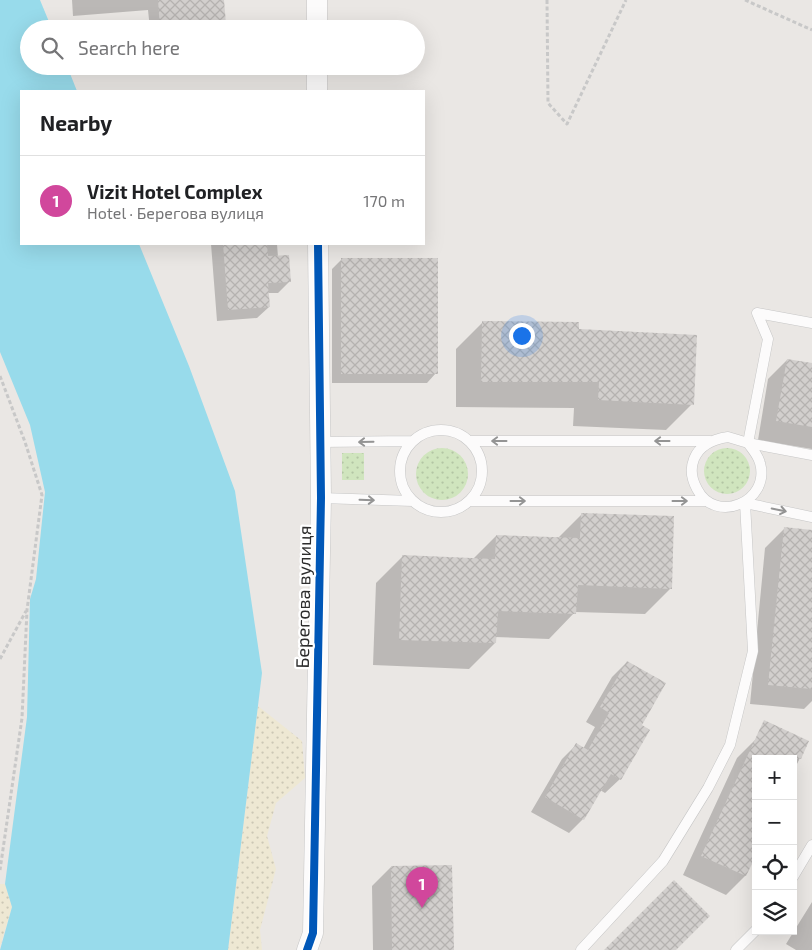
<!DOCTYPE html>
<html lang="en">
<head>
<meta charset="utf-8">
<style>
	body { margin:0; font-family:"Exo 2",sans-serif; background:#f6f6f6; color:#202124 }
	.controls { position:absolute; right:15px; bottom:15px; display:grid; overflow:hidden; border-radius:0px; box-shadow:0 5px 20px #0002 }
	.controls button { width:45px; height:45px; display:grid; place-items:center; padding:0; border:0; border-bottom:1px solid #e0e0e0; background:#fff; color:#202124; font:25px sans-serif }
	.you { position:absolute; left:521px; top:335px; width:18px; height:18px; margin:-12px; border:4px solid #fff; border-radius:50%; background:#1a73e8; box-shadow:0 0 0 8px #1a73e833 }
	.badge { display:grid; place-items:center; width:32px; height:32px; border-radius:50%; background:#6f6e6d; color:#fff; font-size:16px; font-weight:700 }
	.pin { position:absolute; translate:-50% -41px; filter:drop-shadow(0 1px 2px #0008) }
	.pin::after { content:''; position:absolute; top:26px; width:18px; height:15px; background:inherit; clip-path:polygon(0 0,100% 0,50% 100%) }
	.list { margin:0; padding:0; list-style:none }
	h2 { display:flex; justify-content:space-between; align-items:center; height:65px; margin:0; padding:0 20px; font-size:21px }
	h2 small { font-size:16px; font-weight:400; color:#757577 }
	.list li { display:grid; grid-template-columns:32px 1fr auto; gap:15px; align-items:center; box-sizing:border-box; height:90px; padding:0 20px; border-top:1px solid #e0e0e0 }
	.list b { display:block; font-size:19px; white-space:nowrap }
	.list p { margin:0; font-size:16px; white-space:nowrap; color:#757577 }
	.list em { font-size:16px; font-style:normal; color:#757577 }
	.icon { flex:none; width:28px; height:28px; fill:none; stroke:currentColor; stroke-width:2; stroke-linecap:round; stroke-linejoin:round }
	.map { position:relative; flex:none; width:812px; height:950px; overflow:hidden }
	.search { position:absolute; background:#fff; box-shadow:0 5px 20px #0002; left:20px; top:20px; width:405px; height:55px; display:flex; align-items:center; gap:12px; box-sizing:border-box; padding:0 18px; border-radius:28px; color:#757577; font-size:19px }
	.panel { position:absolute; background:#fff; box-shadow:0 5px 20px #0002; left:20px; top:90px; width:405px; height:155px; border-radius:0px }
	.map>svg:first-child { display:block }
	.grass { fill:url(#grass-dots) }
	.sand { fill:url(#sand-dots) }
	.water { fill:#98dbeb }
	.shadow { fill:#0003 }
	.building { fill:url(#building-cross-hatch) }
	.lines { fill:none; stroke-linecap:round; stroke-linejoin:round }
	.lane-casing { stroke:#c6c6c6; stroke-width:11 }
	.street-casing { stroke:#c6c6c6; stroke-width:21 }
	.path { stroke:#c8c8c8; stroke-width:3; stroke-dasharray:4 2.5; stroke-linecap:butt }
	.lane { stroke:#fcfbfb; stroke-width:10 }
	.street { stroke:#fcfbfb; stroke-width:20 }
	.cycleway-casing { stroke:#fff; stroke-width:11 }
	.cycleway { stroke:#0057b8; stroke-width:8 }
	.oneway { stroke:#949494 }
	.labels { text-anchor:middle; stroke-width:4.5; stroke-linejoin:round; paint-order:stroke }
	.street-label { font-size:18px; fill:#2d2d2d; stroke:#fff }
</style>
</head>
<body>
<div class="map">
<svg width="812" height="950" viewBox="0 0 812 950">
	<defs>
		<pattern id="grass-dots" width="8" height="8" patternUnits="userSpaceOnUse" patternTransform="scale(1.25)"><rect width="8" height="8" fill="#d0e5be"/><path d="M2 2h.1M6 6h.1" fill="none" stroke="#b3c5a4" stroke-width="1.8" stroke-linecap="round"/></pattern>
		<pattern id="sand-dots" width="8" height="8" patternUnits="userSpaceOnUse" patternTransform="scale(1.25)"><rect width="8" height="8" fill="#eee8d3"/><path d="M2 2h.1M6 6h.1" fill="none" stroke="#ccc7b5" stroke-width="1.8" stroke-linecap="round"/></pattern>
		<pattern id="building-cross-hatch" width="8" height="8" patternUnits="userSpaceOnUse" patternTransform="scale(1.25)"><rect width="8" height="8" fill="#d2cfcd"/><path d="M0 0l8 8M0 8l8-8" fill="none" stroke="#b5b2b0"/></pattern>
	</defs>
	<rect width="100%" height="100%" fill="#eae7e4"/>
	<path class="grass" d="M416 474a26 26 0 1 1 52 0a26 26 0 1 1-52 0Z
		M704 471a23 23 0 1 1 46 0a23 23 0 1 1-46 0Z
		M342 453H364V480H342Z"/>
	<path class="sand" d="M258 706 302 741 305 778 276 803 267 836 276 869 260 930 262 950H228Z
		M0 884H5L12 907 0 947Z"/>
	<path class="water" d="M0 0H40L52 29H29V66H67L77 91H21V244H139L189 366 235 491 262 673 228 950H0L12 907 5 884 27 717 30 599 36 579 45 492 30 425 0 352Z"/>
	<path class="shadow" d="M72 0H223L225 23 220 29H150L148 10 73 16Z
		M211 244H277L278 257 290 281 278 293H268L269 307 257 318 217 321Z
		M342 259 436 373 427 383H332V269Z
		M482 323 578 330 692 404 666 430 573 426 574 408 456 407V349Z
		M787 360 812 364V449L758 440 768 379Z
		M582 514 671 588 645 614 575 612 549 639 495 637V643L469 669 373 665 376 583 402 557 473 559 496 536 558 538Z
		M784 529 812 531V701L804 709 750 704 765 548Z
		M627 662 640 726 620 779 605 793 600 790 583 819 569 833 531 812 562 759 576 745 583 749 595 727 586 722 612 677Z
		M756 739 800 758 793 772V759H756V853L745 876 726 895 683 875 737 758Z
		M391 867 453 950H373L372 886Z
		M812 902V950H796L786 944Z"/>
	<path class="building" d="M158 0H224L226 24 204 25V29H160Z
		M223 244H267L268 256 289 255 291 282 268 283 270 307 228 310Z
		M341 258H438V374H341Z
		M482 321 579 322V329L697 335 694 405 598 400 599 382H481Z
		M787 359 812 363V427L776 421Z
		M581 513 674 516 672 589 578 585 576 614 498 611 496 643 399 640 402 555 495 559 496 535 580 538Z
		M784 527 812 530V689L768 685Z
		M627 661 666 683 642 725 650 730 621 780 611 774 584 820 545 797 576 743 588 750 609 713 600 707Z
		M764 720 809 741 801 759H756V856L746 876 701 856Z
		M452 865 454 950H392L391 866Z
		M674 880 710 916 676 950H604Z"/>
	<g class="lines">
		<g class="lane-casing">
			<path id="lane" d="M757 313 768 339 748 443 812 455
				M757 313 812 323
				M400 471a41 41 0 1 1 82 0a41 41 0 1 1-82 0Z
				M728 437 748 443C752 449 758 455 760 463 771 502 715 525 697 489 692 480 690 469 694 459 700 444 714 439 728 437Z
				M469 441H710
				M320 442 412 441
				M321 498 413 501
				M469 501H707
				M793 877 812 845
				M581 950 663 861 708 788 730 745 753 651 745 503 812 517
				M736 950 756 930"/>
		</g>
		<g class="street-casing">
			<path id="street" d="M317 0V29
				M317 66V91
				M307 950 313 933 321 498 318 244"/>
		</g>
		<path class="path" d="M547 0 548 103 567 124 626 0
			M745 0 812 30
			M0 376 25 442 42 495 27 610 22 718 0 870
			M0 659 26 611"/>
		<use href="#lane" class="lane"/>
		<use href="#street" class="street"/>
		<g class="cycleway-casing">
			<path id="cycleway" d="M307 950 313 933 321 498 318 244"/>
		</g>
		<use href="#cycleway" class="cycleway"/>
	</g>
	<defs><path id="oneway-shaft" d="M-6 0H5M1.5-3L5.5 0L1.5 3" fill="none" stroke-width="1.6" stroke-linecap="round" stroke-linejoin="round" transform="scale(1.25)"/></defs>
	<g class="oneway">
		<use href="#oneway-shaft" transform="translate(499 441) rotate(-180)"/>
		<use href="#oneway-shaft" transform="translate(662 441) rotate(-180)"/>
		<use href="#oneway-shaft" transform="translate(366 442) rotate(179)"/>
		<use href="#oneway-shaft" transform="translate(367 500) rotate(2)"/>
		<use href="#oneway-shaft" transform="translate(518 501)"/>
		<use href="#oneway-shaft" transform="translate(680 501)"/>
		<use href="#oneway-shaft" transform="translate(779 510) rotate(12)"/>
	</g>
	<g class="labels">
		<g class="street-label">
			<text transform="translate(304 597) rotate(-89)" y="6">Берегова вулиця</text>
		</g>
	</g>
</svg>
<div class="controls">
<button>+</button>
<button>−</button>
<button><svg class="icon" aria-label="locate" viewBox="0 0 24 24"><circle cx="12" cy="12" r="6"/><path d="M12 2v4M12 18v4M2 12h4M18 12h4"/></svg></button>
<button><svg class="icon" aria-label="layers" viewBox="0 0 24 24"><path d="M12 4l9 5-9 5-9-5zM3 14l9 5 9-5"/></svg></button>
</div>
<div class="you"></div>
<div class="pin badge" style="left:422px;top:908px;background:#d1479c">1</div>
<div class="search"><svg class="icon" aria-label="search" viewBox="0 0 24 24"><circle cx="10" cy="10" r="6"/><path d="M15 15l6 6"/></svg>Search here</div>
<section class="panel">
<h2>Nearby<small></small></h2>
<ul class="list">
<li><span class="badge" style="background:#d1479c">1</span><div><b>Vizit Hotel Complex</b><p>Hotel · Берегова вулиця</p></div><em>170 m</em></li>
</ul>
</section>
</div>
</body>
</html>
